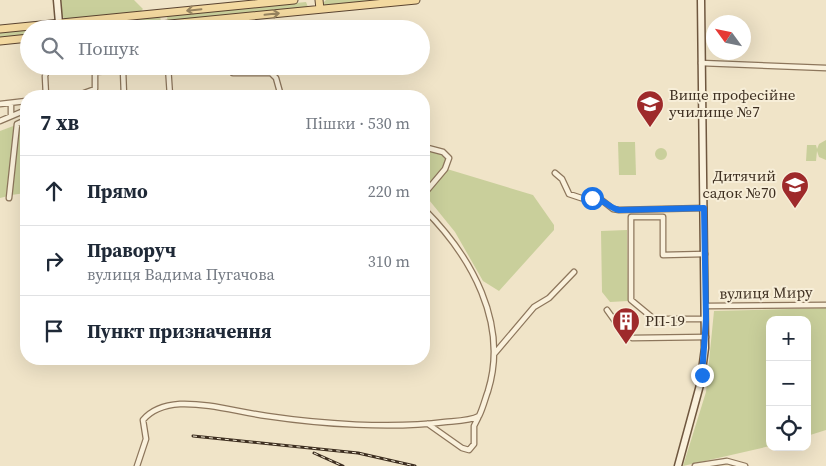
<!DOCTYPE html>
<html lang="uk">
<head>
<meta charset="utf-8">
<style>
	body { margin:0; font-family:"Source Serif 4",serif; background:#f2f2f3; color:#1f2937 }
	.controls { position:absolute; right:15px; bottom:15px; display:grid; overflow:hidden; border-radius:10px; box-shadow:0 5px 20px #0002 }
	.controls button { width:45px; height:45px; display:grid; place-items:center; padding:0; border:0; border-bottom:1px solid #e0e1e3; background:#fff; color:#1f2937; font:25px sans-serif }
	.compass { position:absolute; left:706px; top:15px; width:45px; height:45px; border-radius:50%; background:#fff; box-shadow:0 5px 20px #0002; rotate:303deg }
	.stop { position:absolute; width:15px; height:15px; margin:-11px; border:4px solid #1a73e8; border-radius:50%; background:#fff }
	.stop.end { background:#1a73e8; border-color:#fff; box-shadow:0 1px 5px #0008 }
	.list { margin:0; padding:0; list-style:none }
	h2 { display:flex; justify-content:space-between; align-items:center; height:65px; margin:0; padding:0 20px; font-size:21px }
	h2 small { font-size:16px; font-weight:400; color:#747a83 }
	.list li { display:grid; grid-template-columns:32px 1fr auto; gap:15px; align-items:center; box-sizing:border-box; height:70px; padding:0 20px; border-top:1px solid #e0e1e3 }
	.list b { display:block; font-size:19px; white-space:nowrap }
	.list p { margin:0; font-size:16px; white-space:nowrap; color:#747a83 }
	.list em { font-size:16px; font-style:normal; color:#747a83 }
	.icon { flex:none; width:28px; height:28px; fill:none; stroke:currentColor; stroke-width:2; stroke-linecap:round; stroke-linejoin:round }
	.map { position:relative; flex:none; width:826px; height:466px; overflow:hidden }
	.search { position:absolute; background:#fff; box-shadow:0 5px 20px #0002; left:20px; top:20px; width:410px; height:55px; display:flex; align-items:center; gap:12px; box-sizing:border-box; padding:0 18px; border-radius:28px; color:#747a83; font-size:19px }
	.panel { position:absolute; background:#fff; box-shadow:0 5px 20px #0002; left:20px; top:90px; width:410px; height:275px; border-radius:20px }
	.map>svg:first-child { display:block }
	.green { fill:#c9cf9b }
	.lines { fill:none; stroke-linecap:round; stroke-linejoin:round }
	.street-casing { stroke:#8d765c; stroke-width:7 }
	.secondary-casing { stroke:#6f573f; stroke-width:9 }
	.primary-casing { stroke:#5b4430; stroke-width:9 }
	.street { stroke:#faf1dc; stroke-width:4.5 }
	.secondary { stroke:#faf1dc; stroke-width:6 }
	.primary { stroke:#f3d9a0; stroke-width:7 }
	.rail-casing { stroke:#3d2e20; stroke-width:3 }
	.rail { stroke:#f7eed8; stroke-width:1; stroke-dasharray:4; stroke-linecap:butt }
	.oneway { stroke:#988460 }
	.route { stroke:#1a73e8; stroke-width:6 }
	.labels { text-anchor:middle; stroke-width:4; stroke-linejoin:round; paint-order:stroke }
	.poi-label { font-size:15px; fill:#3d2e20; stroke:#f7eed8; text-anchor:start }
	.street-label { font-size:15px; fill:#3d2e20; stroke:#f7eed8 }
</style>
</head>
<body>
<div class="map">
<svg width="826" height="466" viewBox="0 0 826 466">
	<rect width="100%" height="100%" fill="#f0e4c8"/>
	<path class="green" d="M59 0H134L143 9 140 12 66 20 61 15Z
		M326 0H379L326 7 323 3Z
		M306 2 308 7 168 21 167 18 168 16Z
		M158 16 161 19 159 22 96 29 66 28 67 26Z
		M29 30V36L0 38V32Z
		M26 121V193L11 195C11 171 17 149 18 125Z
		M16 125 8 196 0 198V131Z
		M826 140V160L819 157 817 151 816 161H806L807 145H816L817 149 819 144Z
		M618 142H635L636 175H619Z
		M655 154a6 6 0 1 1 12 0a6 6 0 1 1-12 0Z
		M424 148 447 157 440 172 424 191Z
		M447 169 533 195 554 225V230L499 291 483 281 455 232 425 195Z
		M627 230 628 301 610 302 602 292 601 231Z
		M826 308V430L807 436V320H770V446L683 466 706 392 714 311Z"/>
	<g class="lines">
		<g class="street-casing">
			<path id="street" d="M701 63 826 68
				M168 66 170 96
				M233 73H271L276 78 281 96
				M46 96 45 76 47 71 66 66
				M85 96 84 93 95 89V72L123 70
				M124 96 123 70 165 66
				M0 104 26 101
				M11 116V103
				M0 121 26 110
				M424 147 443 152 449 158 445 169 424 194
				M555 173 562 179 569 194 581 198H599L613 209 619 210 704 208
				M9 198 17 124 26 120
				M705 254 663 255V217H631V300L654 319H705
				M706 306 826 305
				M607 310 622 331 632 338 706 337
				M495 353 534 307 549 298 574 272
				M428 424 462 448 469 450 474 444V426L478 418
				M137 466 146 439 143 420C152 409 166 405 180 404 209 403 238 412 267 416 321 424 391 429 445 422 455 421 470 421 479 416 483 408 485 399 488 391 509 323 471 256 424 209
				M695 466 727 461 745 466"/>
		</g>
		<g class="secondary-casing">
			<path id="secondary" d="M57 0 59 23
				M678 466 700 385 705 348 701 0"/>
		</g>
		<g class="primary-casing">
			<path id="primary" d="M319 0 320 9
				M0 29 294 0
				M119 29 416 0
				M0 41 29 38"/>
		</g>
		<use href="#street" class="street"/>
		<use href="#secondary" class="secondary"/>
		<use href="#primary" class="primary"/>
		<g class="rail-casing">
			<path id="rail" d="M193 436 358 453 415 466
				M314 453 343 466"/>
		</g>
		<use href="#rail" class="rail"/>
	</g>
	<defs><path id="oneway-shaft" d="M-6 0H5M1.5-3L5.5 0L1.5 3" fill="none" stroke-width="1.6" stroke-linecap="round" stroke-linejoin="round" transform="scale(1.25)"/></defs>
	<g class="oneway">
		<use href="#oneway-shaft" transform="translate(194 10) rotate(174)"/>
		<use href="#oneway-shaft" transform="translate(272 14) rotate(-6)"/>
	</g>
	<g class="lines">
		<path class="route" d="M592 198C604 198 608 208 619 210L704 208 706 319 702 375"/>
	</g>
	<defs>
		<g id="university-pin" transform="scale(1.4375)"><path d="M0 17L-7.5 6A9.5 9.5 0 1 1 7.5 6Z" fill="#9e2a2b" stroke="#f7eed8"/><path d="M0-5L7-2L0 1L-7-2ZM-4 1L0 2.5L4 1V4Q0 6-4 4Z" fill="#fff"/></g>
		<g id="school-pin" transform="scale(1.4375)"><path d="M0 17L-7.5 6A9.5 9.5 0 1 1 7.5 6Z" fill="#9e2a2b" stroke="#f7eed8"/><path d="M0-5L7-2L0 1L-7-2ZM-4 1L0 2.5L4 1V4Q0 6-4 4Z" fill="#fff"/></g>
		<g id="building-pin" transform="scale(1.4375)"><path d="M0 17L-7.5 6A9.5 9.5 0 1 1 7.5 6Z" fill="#9e2a2b" stroke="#f7eed8"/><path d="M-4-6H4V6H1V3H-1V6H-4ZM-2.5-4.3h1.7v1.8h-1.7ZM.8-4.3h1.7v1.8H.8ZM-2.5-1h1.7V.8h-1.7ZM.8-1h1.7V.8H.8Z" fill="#fff"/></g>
	</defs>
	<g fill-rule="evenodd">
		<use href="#university-pin" x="650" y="104"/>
		<use href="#school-pin" x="795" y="185"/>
		<use href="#building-pin" x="626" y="321"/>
	</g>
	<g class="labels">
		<g class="poi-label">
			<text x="669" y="100">Вище професійне<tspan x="669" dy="17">училище №7</tspan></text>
			<text x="776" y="181" text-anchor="end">Дитячий<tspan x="776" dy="17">садок №70</tspan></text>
			<text x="645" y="326">РП-19</text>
		</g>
		<g class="street-label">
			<text transform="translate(766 293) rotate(-1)" y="5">вулиця Миру</text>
		</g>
	</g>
</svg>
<div class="controls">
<button>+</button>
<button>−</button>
<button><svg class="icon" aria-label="locate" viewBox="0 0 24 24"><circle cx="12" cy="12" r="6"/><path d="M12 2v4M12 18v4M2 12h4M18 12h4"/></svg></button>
</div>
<svg class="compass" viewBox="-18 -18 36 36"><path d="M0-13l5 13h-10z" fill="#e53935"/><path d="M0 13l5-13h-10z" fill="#747a83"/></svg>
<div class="stop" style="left:592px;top:198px"></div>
<div class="stop end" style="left:702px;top:375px"></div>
<div class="search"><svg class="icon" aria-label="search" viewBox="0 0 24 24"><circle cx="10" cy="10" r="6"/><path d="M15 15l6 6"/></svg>Пошук</div>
<section class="panel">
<h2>7 хв<small>Пішки · 530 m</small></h2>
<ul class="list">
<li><svg class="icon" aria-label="ahead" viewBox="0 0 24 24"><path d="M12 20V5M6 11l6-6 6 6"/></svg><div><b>Прямо</b></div><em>220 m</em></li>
<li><svg class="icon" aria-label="right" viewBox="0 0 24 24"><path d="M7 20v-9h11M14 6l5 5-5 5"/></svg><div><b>Праворуч</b><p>вулиця Вадима Пугачова</p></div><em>310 m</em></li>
<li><svg class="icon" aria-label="arrive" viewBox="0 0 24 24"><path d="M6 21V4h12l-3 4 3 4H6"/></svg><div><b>Пункт призначення</b></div></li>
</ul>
</section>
</div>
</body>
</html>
